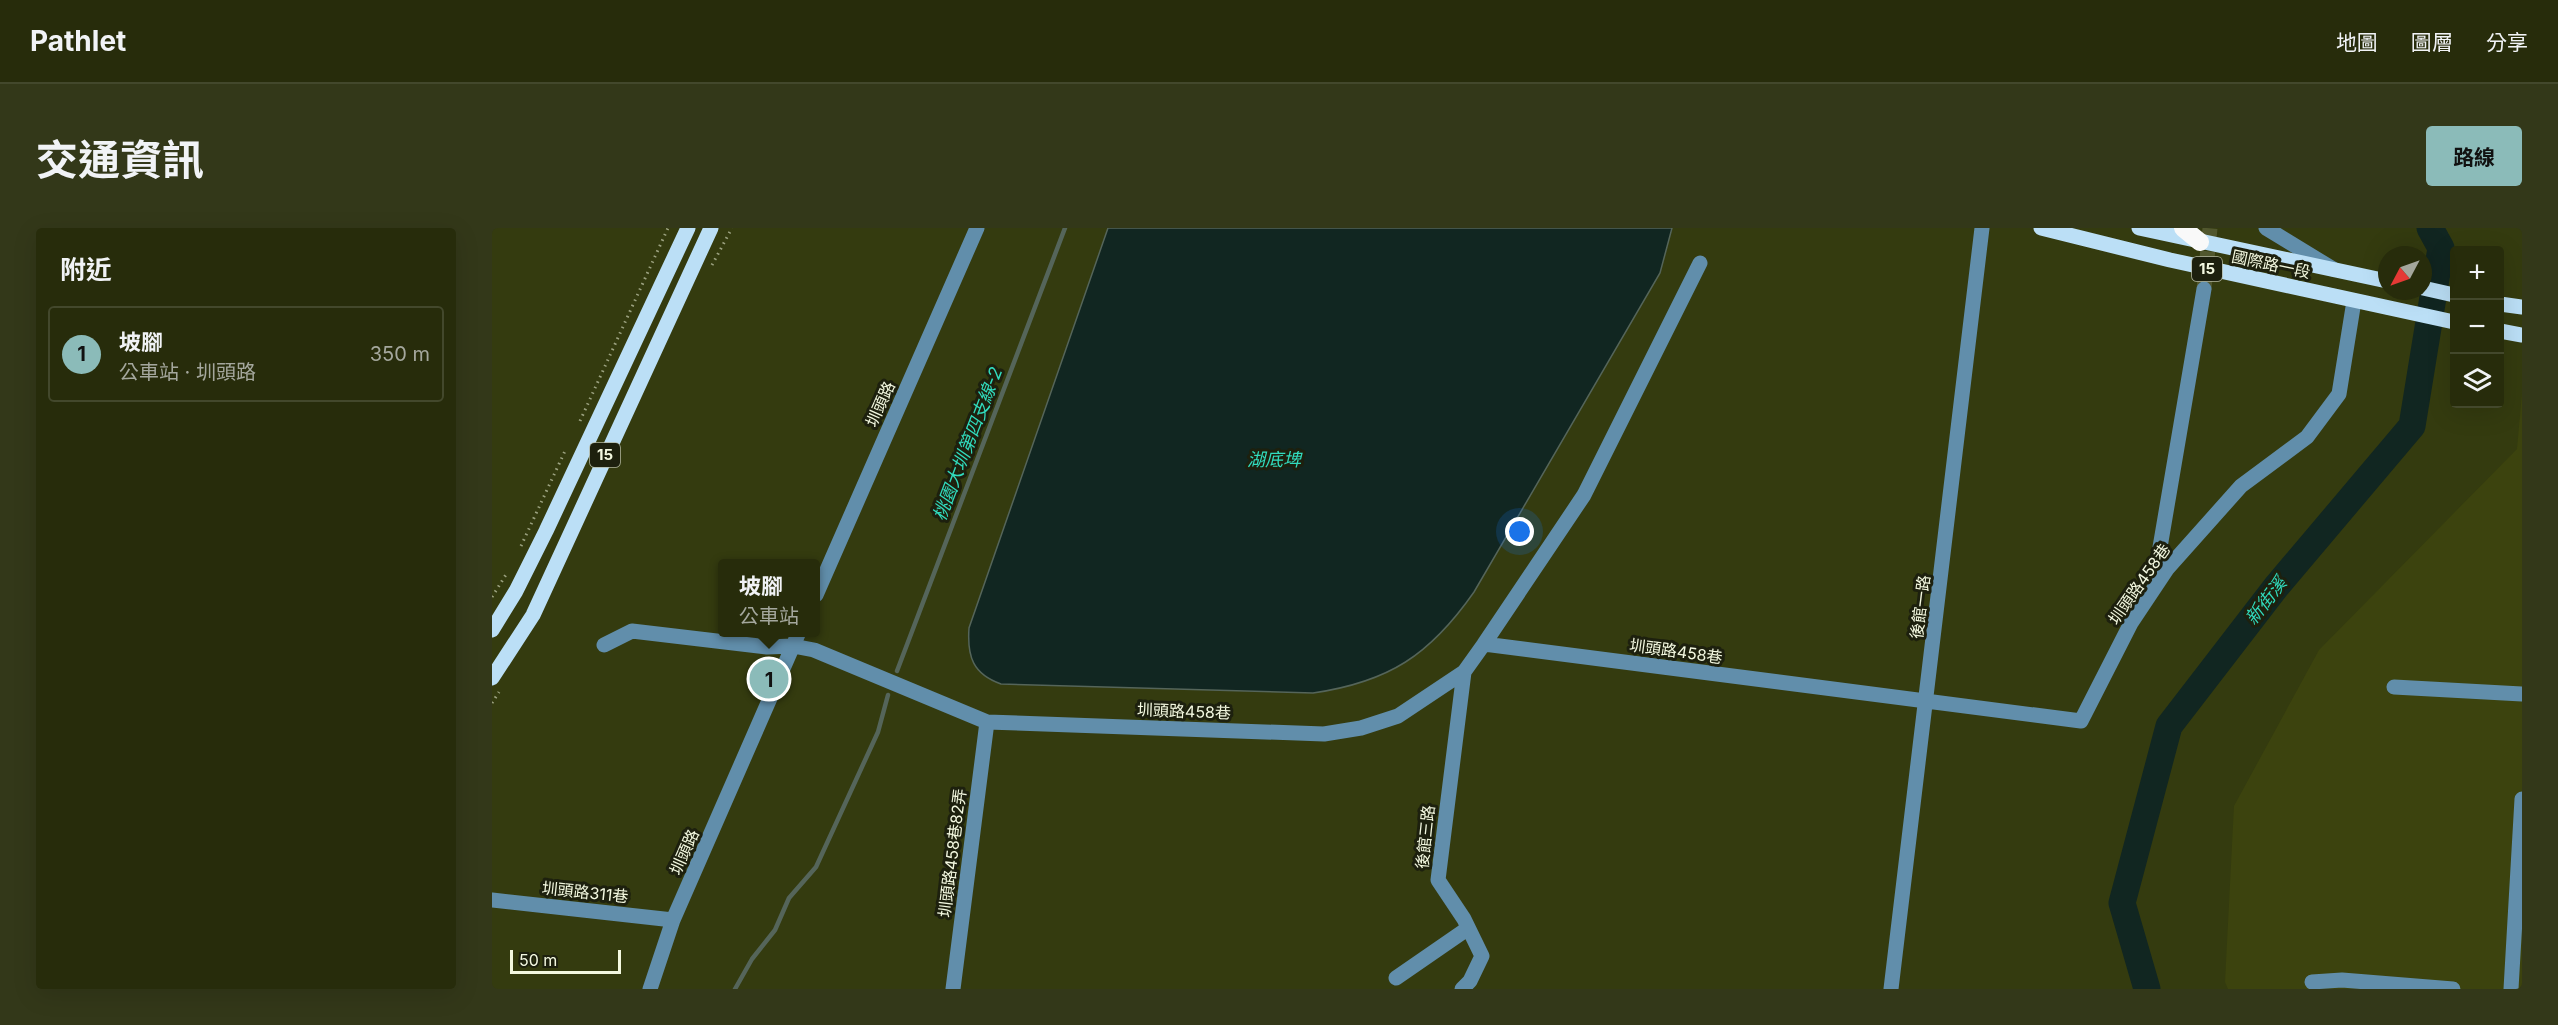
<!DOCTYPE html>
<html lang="zh-TW">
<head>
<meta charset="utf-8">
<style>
	body { margin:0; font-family:Inter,"Noto Sans TC",sans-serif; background:#333819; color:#f1f3f6 }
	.controls { position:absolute; right:18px; top:18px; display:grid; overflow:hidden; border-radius:6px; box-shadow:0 6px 24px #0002 }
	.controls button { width:54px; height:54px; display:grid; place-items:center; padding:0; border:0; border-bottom:2px solid #43482c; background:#272c0b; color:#f1f3f6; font:30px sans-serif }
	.compass { position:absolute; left:1886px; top:18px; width:54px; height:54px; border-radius:50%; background:#272c0b; box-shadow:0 6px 24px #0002; rotate:229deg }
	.scale { position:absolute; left:18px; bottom:15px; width:111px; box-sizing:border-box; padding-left:6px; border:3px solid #f3f8e0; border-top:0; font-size:16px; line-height:21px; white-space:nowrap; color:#f3f8e0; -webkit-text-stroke:4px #1d200e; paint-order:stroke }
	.you { position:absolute; left:1028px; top:304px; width:21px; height:21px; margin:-15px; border:4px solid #fff; border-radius:50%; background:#1a73e8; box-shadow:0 0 0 9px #1a73e833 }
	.badge { display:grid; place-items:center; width:39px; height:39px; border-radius:50%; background:#8bbbb9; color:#111; font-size:20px; font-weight:700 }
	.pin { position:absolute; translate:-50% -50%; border:3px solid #fff; box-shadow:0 2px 6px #0006 }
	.popup { position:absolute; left:226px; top:331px; width:102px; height:78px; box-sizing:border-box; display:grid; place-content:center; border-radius:6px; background:#272c0b; filter:drop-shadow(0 2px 4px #0005); font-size:20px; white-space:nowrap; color:#a4a79d }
	.popup b { font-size:22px; color:#f1f3f6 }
	.popup::after { content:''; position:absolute; left:50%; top:100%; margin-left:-12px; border:12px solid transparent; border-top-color:#272c0b }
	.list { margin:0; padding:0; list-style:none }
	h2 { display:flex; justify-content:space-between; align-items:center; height:78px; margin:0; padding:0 24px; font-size:26px }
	h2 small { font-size:20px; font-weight:400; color:#a4a79d }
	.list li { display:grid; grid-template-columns:39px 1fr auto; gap:18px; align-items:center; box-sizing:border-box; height:96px; margin:0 12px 12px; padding:0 12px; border:2px solid #43482c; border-radius:6px }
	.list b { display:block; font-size:22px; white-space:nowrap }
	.list p { margin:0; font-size:20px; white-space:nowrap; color:#a4a79d }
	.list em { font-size:20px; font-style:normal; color:#a4a79d }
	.icon { flex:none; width:33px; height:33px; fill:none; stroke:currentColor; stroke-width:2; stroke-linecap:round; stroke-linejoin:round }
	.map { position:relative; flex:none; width:2030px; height:761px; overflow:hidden; border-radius:6px }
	header { display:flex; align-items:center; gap:36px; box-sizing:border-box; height:84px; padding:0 30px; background:#272c0b; border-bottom:2px solid #43482c }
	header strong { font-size:28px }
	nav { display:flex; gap:33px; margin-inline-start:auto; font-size:21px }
	.intro { display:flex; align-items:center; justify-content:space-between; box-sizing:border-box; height:144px; padding:0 36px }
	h1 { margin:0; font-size:42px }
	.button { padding:15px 27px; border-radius:6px; background:#8bbbb9; color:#111; font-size:21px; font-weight:700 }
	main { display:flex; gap:36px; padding:0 36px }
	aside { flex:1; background:#272c0b; border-radius:6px; box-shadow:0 6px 24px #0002 }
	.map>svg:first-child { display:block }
	.built { fill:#3c430e }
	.water { fill:#112621; stroke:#55655a; stroke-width:1.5 }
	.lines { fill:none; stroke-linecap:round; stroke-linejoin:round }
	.stream { stroke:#55655a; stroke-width:4.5 }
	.river { stroke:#112621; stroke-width:27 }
	.minor-tunnel { stroke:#51572e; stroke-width:15; stroke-dasharray:15 8; stroke-linecap:butt }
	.path { stroke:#9ca280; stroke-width:3; stroke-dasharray:1.5 4.5; stroke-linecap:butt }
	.minor { stroke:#618eab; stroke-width:15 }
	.major { stroke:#bbdff6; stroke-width:15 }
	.highway { stroke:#f9f9f9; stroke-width:18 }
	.labels { text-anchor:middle; stroke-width:6; stroke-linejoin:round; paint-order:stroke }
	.shield { fill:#1d200e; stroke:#b3b7a1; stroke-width:1.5 }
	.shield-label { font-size:15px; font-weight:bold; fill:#f3f8e0 }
	.street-label { font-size:16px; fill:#f3f8e0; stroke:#1d200e }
	.water-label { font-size:18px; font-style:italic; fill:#31dcbe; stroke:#1d200e }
</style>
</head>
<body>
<header>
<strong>Pathlet</strong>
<nav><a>地圖</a><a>圖層</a><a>分享</a></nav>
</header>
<div class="intro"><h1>交通資訊</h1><a class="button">路線</a></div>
<main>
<aside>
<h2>附近<small></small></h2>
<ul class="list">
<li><span class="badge">1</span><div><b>坡腳</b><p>公車站 · 圳頭路</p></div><em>350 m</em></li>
</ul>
</aside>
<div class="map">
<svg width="2030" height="761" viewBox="0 0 2030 761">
	<rect width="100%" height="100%" fill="#343b0f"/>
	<path class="built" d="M2030 165V761H1736L1733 754 1742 578 1827 422 2025 221Z"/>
	<path class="water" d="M616 0H1180L1168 45 982 364C938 427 897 454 821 465L509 456C481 446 475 429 477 400Z"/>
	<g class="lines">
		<path class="stream" d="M405 443 573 0
			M243 761 260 731 283 702 297 670 324 639 386 504 396 467"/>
		<path class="river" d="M1655 761 1630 675 1677 498 1784 359 1920 198 1949 20 1938 0"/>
		<path class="minor-tunnel" d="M1712 61 1718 0"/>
		<path class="path" d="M220 37 240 0
			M88 193 176 0
			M29 318 73 223
			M0 369 15 345
			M0 475 7 464"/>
		<path class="minor" d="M1774 0 1841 41
			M1664 357 1666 331 1712 61
			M324 367 485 0
			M992 416 1092 267 1208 35
			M112 417 140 403 275 419 301 418 322 422 495 494 832 506 869 500 906 488 972 444 992 416 1589 493 1639 395 1675 341 1749 258 1815 209 1847 166 1862 73
			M1902 459 2030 466
			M0 672 181 692
			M904 750 975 701
			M1820 754 1850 752 1961 761
			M158 761 181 692 307 404
			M461 761 495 494
			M970 761 978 753 990 728 972 691 946 652 972 444
			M1399 761 1490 0
			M2019 761 2030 571"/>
		<path class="major" d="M1549 0 1678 32 1962 94
			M1647 0 1895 53
			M1931 60 1962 67
			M2008 76 2030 79
			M2008 103 2030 107
			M0 402 24 363 54 303 196 0
			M0 450 41 387 219 0"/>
		<path class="highway" d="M1691 0 1708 14"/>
	</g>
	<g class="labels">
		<g class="shield">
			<rect x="1700" y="29" width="30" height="24" rx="4.5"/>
			<rect x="98" y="215" width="30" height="24" rx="4.5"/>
		</g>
		<g class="shield-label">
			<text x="1715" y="46">15</text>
			<text x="113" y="232">15</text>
		</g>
		<g class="street-label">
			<text transform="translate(1779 36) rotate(12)" y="6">國際路一段</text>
			<text transform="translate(388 176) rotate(-66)" y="6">圳頭路</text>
			<text transform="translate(1647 356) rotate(-55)" y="6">圳頭路458巷</text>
			<text transform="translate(1428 379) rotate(-83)" y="6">後館一路</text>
			<text transform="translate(1184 423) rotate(8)" y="6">圳頭路458巷</text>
			<text transform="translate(692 483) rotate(2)" y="6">圳頭路458巷</text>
			<text transform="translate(933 609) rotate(-84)" y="6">後館三路</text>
			<text transform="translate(192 624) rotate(-66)" y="6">圳頭路</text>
			<text transform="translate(460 625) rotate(-83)" y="6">圳頭路458巷82弄</text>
			<text transform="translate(93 664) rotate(6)" y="6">圳頭路311巷</text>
		</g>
		<g class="water-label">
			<text transform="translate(476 216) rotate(-69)" y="6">桃園大圳第四支線-2</text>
			<text x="782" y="238">湖底埤</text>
			<text transform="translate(1774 373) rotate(-52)" y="6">新街溪</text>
		</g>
	</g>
</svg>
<div class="controls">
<button>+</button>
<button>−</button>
<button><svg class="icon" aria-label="layers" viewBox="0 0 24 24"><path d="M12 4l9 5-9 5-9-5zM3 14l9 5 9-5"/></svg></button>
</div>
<svg class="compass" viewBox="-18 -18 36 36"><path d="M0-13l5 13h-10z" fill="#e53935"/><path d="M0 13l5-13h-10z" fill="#a4a79d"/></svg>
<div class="scale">50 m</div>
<div class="you"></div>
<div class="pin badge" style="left:277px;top:451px">1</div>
<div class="popup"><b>坡腳</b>公車站</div>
</div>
</main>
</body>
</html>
